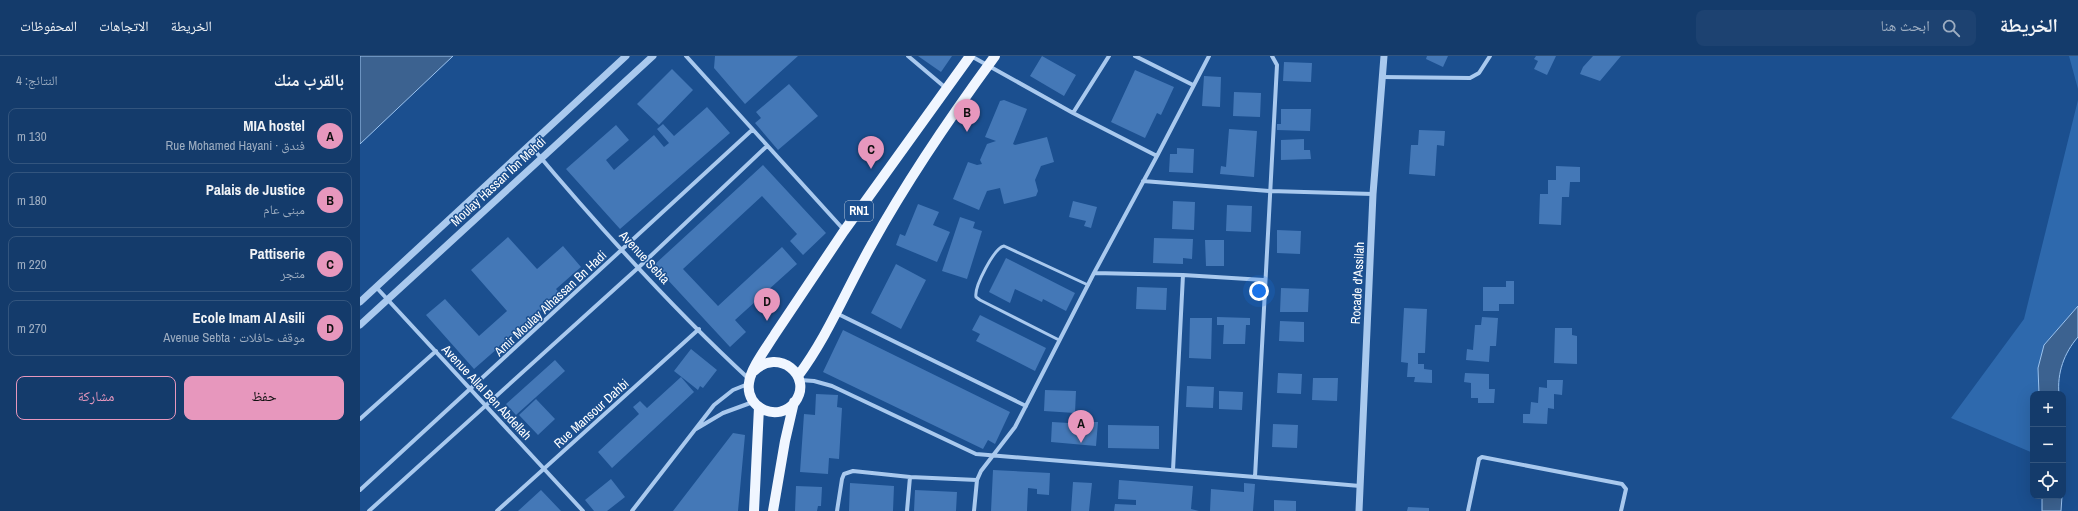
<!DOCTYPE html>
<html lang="ar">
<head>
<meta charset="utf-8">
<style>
	body { margin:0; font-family:"Archivo Narrow","Noto Naskh Arabic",sans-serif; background:#1d4271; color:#f1f3f6; direction:rtl }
	.controls { position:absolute; right:12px; bottom:12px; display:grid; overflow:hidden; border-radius:8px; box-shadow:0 4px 16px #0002 }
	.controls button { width:36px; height:36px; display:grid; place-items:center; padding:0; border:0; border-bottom:1px solid #33557e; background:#143b6b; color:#f1f3f6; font:20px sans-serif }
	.you { position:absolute; left:899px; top:235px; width:14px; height:14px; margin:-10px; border:3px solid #fff; border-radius:50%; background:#1a73e8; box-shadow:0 0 0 6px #1a73e833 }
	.badge { display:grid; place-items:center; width:26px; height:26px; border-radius:50%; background:#e797bd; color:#111; font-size:13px; font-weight:700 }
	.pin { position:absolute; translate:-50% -33px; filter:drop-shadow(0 1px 2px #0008) }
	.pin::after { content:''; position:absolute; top:21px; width:14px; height:12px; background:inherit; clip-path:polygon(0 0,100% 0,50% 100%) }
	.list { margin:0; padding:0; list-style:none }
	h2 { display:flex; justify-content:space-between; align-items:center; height:52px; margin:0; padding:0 16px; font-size:17px }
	h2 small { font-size:13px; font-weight:400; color:#9dadc1 }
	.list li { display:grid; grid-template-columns:26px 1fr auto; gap:12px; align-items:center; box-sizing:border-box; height:56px; margin:0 8px 8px; padding:0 8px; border:1px solid #33557e; border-radius:8px }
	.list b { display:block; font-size:15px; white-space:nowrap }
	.list p { margin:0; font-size:13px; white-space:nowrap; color:#9dadc1 }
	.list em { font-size:13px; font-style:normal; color:#9dadc1 }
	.actions { display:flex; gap:8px; padding:12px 16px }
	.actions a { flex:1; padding:9px 0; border:1px solid #e797bd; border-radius:8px; text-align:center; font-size:14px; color:#e797bd }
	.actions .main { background:#e797bd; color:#111 }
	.icon { flex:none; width:22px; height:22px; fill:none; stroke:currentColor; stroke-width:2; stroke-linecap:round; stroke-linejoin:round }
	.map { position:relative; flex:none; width:1718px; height:455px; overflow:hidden; direction:ltr }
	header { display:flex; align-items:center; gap:24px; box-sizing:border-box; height:56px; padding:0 20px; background:#143b6b; border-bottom:1px solid #33557e }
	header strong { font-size:19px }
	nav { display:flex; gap:22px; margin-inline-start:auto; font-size:14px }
	.search { width:280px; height:36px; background:#1d4271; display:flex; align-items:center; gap:10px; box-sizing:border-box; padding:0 14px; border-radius:8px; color:#9dadc1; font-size:15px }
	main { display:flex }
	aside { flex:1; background:#143b6b }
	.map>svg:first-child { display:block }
	.green { fill:#2e69ad }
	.water { fill:#3c6290; stroke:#9cc4f0 }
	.building { fill:#4478b7 }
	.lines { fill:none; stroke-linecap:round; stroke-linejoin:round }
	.service { stroke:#a9c9ee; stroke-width:3 }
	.minor { stroke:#a9c9ee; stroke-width:4 }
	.tertiary { stroke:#a9c9ee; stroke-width:7 }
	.primary { stroke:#f0f6ff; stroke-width:10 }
	.labels { text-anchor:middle; stroke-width:3; stroke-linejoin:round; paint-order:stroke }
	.shield { fill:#1b4f8f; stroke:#bbcadd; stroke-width:1 }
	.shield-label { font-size:12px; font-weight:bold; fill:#fff }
	.street-label { font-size:13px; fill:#fff; stroke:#1b4f8f }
</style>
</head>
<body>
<header>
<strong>الخريطة</strong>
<div class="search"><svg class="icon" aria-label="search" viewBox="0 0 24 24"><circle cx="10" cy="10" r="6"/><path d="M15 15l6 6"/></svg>ابحث هنا</div>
<nav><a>الخريطة</a><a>الاتجاهات</a><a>المحفوظات</a></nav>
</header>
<main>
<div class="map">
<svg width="1718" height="455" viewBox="0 0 1718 455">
	<rect width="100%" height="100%" fill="#1b4f8f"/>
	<path class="green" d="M1709 0H1718V33Z
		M1718 44V250L1684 289 1678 312 1679 338H1673V397L1591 362 1664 263Z"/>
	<path class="water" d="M0 0H93L0 88Z
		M1718 250V281C1704 297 1697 317 1699 338H1679L1678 312 1684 289Z
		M1682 440H1702L1701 455H1682Z"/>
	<path class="building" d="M355 0H438L385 48 354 12Z
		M558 0H592L581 16Z
		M682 0 716 19 704 40 670 20Z
		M1067 0H1088L1083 11 1066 3Z
		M1176 0H1196L1187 19 1174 13 1178 5 1174 3Z
		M1233 0H1261L1240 25 1220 18 1223 11Z
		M924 6 952 7 951 26 923 25Z
		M312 13 333 34 299 69 277 48Z
		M775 14 814 31 801 59 797 57 785 82 751 66Z
		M844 20 861 21 860 51 842 50Z
		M429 28 458 60 418 94 395 67 401 62 396 56Z
		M874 36 901 37 900 61 873 60Z
		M644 44 667 53 653 88 655 89 687 81 694 106 681 110 675 124 678 135 676 140 644 148 640 132 627 135 619 154 593 143 608 106 617 109 622 108 620 104 627 88 636 85 625 81 640 45Z
		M347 51 370 77 260 173 206 113 256 69 269 84 246 104 254 114 294 79 304 91 309 87 297 73 303 68 314 80Z
		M921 53H951L950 75 917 74V68H921Z
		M869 73 897 75 894 121 860 118 861 110 866 111Z
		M1059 74 1085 75 1084 90 1077 89 1075 120 1049 118 1051 89H1058Z
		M944 83V94H950L951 103 921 104V84Z
		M817 92 834 93 833 117 809 116 810 98H817Z
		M403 109 466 177 443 199 430 185 437 178 402 140 323 213 358 250 422 191 437 208 375 264 386 276 370 291 294 209Z
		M1196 110 1220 111V126H1210L1209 141H1202L1201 169 1179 168 1180 138H1188V124H1196Z
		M713 145 737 151 731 172 724 170 726 165 709 161Z
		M813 145 835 146 834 174 812 173Z
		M558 148 579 156 573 169 590 176 577 206 536 189 540 178 545 180Z
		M867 149 892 150 891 176 866 175Z
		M600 161 615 166 613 172 622 175 607 223 582 215Z
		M917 174 941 175 940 198 917 197Z
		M148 181 177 213 203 190 221 211 196 233 200 238 114 313 66 259 85 243 119 280 147 255 111 214Z
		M794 182 833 183 832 203 823 202V208L793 207Z
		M845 184H864V210H846Z
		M646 202 715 237 706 255 683 243 682 246 655 233 650 247 629 236Z
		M536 208 566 224 541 273 511 257Z
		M1146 225H1154V248H1139V255H1123V231H1146Z
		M777 231 807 232 806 254 776 253Z
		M921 232 949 233 948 256H920Z
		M1044 252 1067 253 1065 297H1058V308H1064V313L1072 314V327L1054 326 1055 321H1047L1048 307 1041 306Z
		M620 259 686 292 675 315 616 285 620 278 612 274Z
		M857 261 890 262V269H886L885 288H863L864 269H857Z
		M1122 261 1138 262 1136 290H1130L1129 306 1106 304 1107 293 1113 294 1115 269H1121Z
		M830 262H852L851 303 829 302Z
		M920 265 944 266V286L919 285Z
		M1195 272H1212V279L1217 280V308L1194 307Z
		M483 274 650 356 635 388 628 384 623 393 463 316Z
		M331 293 357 314 343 332 340 330 338 334 314 315Z
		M195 304 205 315 156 359 146 348Z
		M918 317 942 318 941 338 917 337Z
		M1105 317 1129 318V333H1135L1134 347H1118V342H1111V327L1104 326Z
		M321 321 334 336 252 412 238 396 279 358 273 351 280 345 287 352Z
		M953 322H978L977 345 952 344Z
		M1187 324H1203L1202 339 1194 338V353L1188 352 1187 368 1163 367V358H1170L1171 346 1178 347 1179 331 1187 332Z
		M827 330 854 331 853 352 826 351Z
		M685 334 716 335 715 357 684 355Z
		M859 335 883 336 882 354 859 353Z
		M456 338 478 339 477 351 482 352 479 403 469 402 468 418 440 416 444 358 455 359Z
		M176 343 195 363 178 379 159 359Z
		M692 366 726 368 727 366H738L736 390 691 386Z
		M913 368 938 369 937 392 912 391Z
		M748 369 799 370V393L748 392Z
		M373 377 385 379 378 455H313Z
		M633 414 690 417 689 439 677 438V433L668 432 667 455H631Z
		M251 423 265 441 247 455H234L225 444Z
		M759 424 833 430 831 453 839 455H754L755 448 776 449V444L758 443Z
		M713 426 732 427 729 455H711Z
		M490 427 534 430 533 455H489Z
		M884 427 895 428 893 455H850L851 433 884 436Z
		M436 430 462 431 461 450H458L457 455H435Z
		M181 434 201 455H158Z
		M555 434 597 436 596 455H554Z
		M914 444 936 445V455H914Z
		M1048 451 1069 452V455H1047Z"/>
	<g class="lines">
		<path class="service" d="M699 284 620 244 616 241C614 231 634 192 644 190L728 229"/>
		<path class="minor" d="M326 0 484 174
			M548 0 587 33
			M611 0 713 57
			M775 0 833 29
			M912 0 917 9 895 421 1000 430
			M1022 21 1110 22 1119 17 1130 0
			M170 89C238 170 311 251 389 323
			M797 100 849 0
			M783 125 909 135 1013 138
			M734 217 797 100 713 57 749 0
			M823 219 904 224
			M16 231 223 455
			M476 257 666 350
			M440 324 454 325 472 330 616 398 895 421
			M0 363 76 295
			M336 373 363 357 393 346
			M550 421 617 424
			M0 434 392 74
			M9 455 279 211 407 90
			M137 455 339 273
			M272 455 354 349 373 334 388 328
			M477 455 482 423 484 418 493 415 550 421 547 455
			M614 455 617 424 621 415 655 371 734 217 823 219 813 414
			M1108 455 1119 403 1122 401 1262 428 1266 433 1261 455"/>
		<path class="tertiary" d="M0 246 266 0
			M0 269 293 0
			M999 455 1013 138 1024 0"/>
		<path class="primary" d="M394 315C418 291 454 320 435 346 419 367 385 353 389 327 390 313 407 291 415 278L484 175 610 0
			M438 320C468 280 487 232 512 188 548 123 591 60 635 0
			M394 455 399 351
			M413 455 425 385 434 346"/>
	</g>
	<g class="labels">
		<rect class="shield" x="485" y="145" width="28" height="20" rx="3"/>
		<g class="shield-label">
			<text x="499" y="159">RN1</text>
		</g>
		<g class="street-label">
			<text transform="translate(138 125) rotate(-43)" y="5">Moulay Hassan Ibn Mehdi</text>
			<text transform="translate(285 201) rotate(47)" y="5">Avenue Sebta</text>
			<text transform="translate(997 227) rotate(-87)" y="5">Rocade d'Assilah</text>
			<text transform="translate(190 247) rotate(-43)" y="5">Amir Moulay Alhassan Bn Hadi</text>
			<text transform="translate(127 336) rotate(47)" y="5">Avenue Allal Ben Abdellah</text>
			<text transform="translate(231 357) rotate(-42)" y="5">Rue Mansour Dahbi</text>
		</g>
	</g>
</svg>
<div class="controls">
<button>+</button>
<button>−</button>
<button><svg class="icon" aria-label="locate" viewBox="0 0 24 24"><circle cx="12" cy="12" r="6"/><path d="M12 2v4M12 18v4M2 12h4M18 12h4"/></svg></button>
</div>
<div class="you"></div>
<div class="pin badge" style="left:721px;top:387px">A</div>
<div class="pin badge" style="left:607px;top:76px">B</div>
<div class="pin badge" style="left:511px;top:113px">C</div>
<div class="pin badge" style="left:407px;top:265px">D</div>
</div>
<aside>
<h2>بالقرب منك<small>النتائج: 4</small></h2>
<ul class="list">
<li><span class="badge">A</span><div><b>MIA hostel</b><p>فندق · Rue Mohamed Hayani</p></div><em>130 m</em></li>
<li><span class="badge">B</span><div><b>Palais de Justice</b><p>مبنى عام</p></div><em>180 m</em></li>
<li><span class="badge">C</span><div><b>Pattiserie</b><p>متجر</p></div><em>220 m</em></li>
<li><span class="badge">D</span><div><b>Ecole Imam Al Asili</b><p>موقف حافلات · Avenue Sebta</p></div><em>270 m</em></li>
</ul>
<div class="actions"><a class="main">حفظ</a><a>مشاركة</a></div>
</aside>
</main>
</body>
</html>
